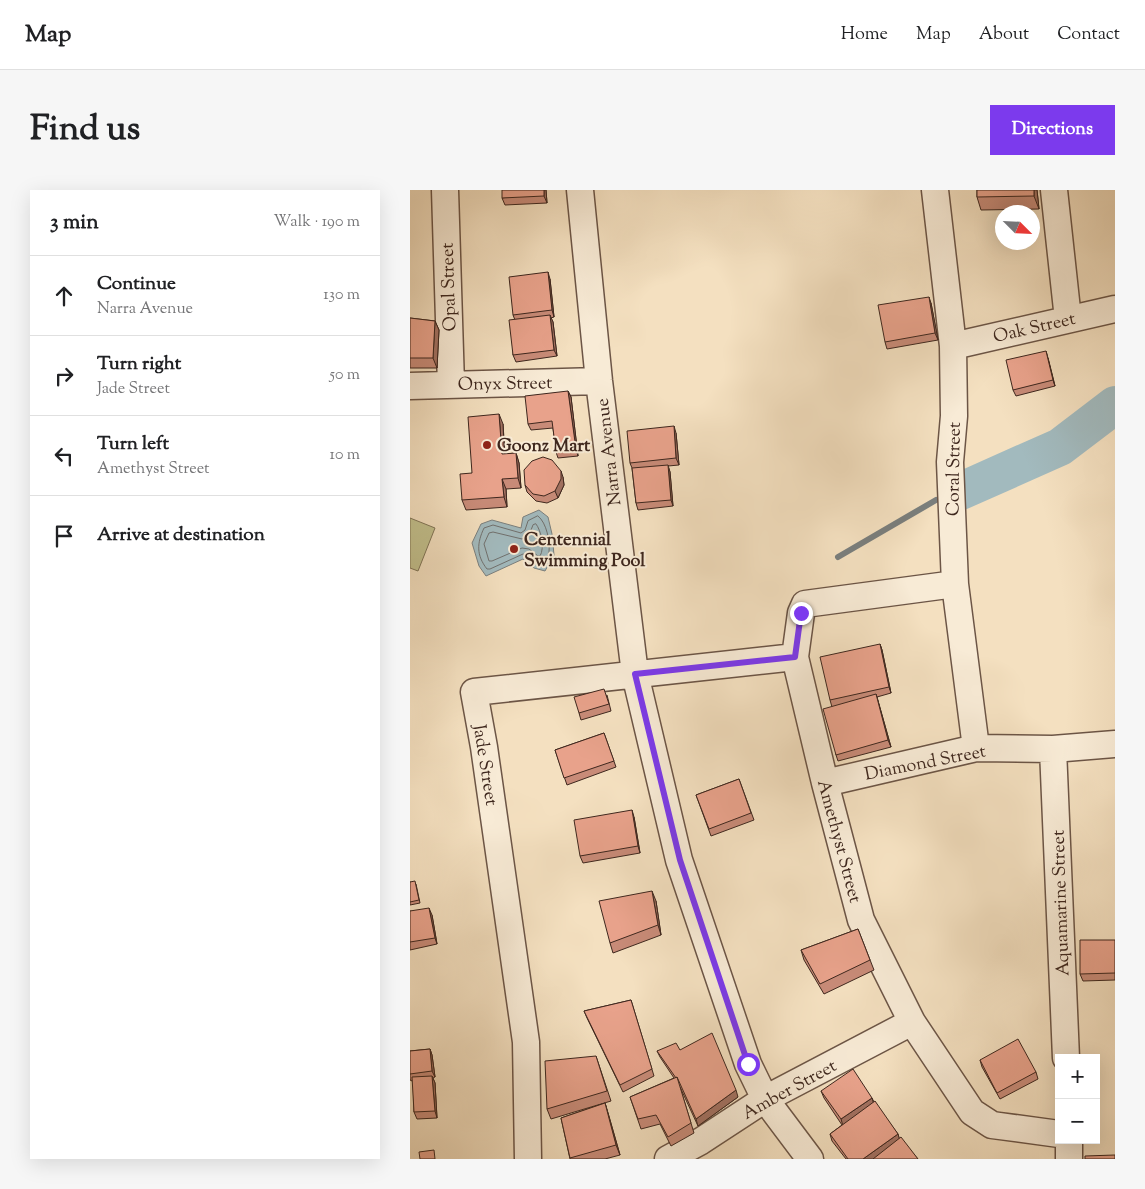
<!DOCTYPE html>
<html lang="en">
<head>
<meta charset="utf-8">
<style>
	body { margin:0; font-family:"Sorts Mill Goudy",serif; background:#f6f6f6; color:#202124 }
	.controls { position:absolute; right:15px; bottom:15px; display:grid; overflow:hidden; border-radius:0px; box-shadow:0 5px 20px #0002 }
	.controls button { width:45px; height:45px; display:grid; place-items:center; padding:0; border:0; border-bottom:1px solid #e0e0e0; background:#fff; color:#202124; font:25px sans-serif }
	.compass { position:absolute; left:585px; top:15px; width:45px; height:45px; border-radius:50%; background:#fff; box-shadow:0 5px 20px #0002; rotate:114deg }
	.stop { position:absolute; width:15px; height:15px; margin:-11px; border:4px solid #7c3aed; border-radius:50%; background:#fff }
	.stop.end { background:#7c3aed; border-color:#fff; box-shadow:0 1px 5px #0008 }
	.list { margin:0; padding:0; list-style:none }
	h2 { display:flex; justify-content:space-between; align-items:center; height:65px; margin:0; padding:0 20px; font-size:21px }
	h2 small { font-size:16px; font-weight:400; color:#757577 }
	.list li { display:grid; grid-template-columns:32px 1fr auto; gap:15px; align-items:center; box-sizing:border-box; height:80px; padding:0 20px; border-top:1px solid #e0e0e0 }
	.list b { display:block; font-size:19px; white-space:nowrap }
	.list p { margin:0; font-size:16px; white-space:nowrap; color:#757577 }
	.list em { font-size:16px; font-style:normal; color:#757577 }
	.icon { flex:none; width:28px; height:28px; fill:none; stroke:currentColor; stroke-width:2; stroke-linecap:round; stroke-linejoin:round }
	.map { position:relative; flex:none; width:705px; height:969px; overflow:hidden; border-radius:0px }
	header { display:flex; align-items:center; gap:30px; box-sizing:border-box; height:70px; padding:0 25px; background:#fff; border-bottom:1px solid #e0e0e0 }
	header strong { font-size:24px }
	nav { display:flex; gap:28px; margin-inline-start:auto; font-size:18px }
	.intro { display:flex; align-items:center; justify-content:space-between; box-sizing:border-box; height:120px; padding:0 30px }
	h1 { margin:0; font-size:35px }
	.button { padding:12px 22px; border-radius:0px; background:#7c3aed; color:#fff; font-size:18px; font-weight:700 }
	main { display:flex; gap:30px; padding:0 30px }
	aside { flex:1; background:#fff; border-radius:0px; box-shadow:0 5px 20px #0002 }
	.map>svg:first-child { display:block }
	.pitch { fill:#c2c08d; stroke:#807456 }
	.water { fill:#a2babe; stroke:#7a7f7e }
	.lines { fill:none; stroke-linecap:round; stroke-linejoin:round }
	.shore { stroke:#70706e; stroke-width:1 }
	.stream { stroke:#7a7f7e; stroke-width:6 }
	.river { stroke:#a2babe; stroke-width:38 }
	.minor-casing { stroke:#6c5546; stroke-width:29 }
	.minor { stroke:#f8ebd6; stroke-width:26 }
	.wall { fill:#c88b78; stroke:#3e271e }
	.shaded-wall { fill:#a27161; stroke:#3e271e }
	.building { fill:#e8a28b; stroke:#3e271e }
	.route { stroke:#7c3aed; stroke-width:6 }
	.poi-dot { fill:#8f2418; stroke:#f8ebd6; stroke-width:2 }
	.labels { text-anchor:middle; stroke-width:4; stroke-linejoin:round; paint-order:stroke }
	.street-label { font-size:18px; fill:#3e271e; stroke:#f8ebd6 }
	.poi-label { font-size:18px; font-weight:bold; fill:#3e271e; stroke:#f8ebd6; text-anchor:start }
</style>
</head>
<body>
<header>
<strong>Map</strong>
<nav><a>Home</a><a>Map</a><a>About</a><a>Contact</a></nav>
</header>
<div class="intro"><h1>Find us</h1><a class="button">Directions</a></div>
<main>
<aside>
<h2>3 min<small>Walk · 190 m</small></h2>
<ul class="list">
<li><svg class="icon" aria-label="ahead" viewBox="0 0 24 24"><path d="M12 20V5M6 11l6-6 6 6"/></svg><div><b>Continue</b><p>Narra Avenue</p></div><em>130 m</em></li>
<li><svg class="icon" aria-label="right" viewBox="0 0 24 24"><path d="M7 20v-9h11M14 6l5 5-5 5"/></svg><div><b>Turn right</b><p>Jade Street</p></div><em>50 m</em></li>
<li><svg class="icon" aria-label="left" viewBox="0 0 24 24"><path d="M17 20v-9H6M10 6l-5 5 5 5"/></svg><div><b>Turn left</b><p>Amethyst Street</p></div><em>10 m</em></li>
<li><svg class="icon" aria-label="arrive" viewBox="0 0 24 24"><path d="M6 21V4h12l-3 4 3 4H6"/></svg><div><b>Arrive at destination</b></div></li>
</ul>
</aside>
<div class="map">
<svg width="705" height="969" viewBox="0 0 705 969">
	<rect width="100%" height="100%" fill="#f4e0c0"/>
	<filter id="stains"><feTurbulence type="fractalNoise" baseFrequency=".004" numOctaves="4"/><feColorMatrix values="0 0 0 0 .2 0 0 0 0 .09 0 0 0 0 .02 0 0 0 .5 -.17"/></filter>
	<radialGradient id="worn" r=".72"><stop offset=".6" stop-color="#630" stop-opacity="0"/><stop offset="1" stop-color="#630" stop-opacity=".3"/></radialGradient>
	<path class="pitch" d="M0 328 25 338 8 381 0 378Z"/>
	<path class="water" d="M129 320 138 327 142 344 144 365 135 381 124 378 113 369 76 386 69 376 62 353 71 334 82 330 111 338 113 327Z"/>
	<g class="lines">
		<path class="shore" d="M128 326C137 333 140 352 139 362 139 366 135 370 133 374 124 375 121 366 113 364L80 379H77C66 365 67 353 74 338L83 335 111 343 115 340 118 331Z
			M126 334C131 340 135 358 130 366H128L119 359 112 358 82 371H79L74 354 79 343 83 342 112 349 119 345 123 335Z"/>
		<path class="stream" d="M428 367 526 310"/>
		<path class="river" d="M551 301 650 257 705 215"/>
		<g class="minor-casing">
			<path id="minor" d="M35 0 41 195
				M170 0 189 191 225 484 269 670 338 874 355 909 400 969
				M525 0 543 156 544 226 540 272 545 394 566 558
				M644 0 658 129
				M543 156 705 119
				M0 196 189 191
				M545 394 395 414 391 423 385 467 415 593 451 730 502 832 562 922 582 935 649 944
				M643 559 656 868
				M415 593 566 558 643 559 705 554
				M118 969 116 852 74 557 64 502 385 467
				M258 969 291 951 355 909 502 832
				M659 969V950"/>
		</g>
		<use href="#minor" class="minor"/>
	</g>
	<path class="wall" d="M136 0 137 13 95 15 92 8Z
		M567 0H627L629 19 571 20 567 7Z
		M140 89 144 127 141 128 143 132 147 166 106 172 103 165 105 130 103 125Z
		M521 113 528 150 477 159 475 152Z
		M0 128 25 131 29 140 27 178H0Z
		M638 168 645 196 606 206 603 200Z
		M158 201 161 207 168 266 148 268 146 262 143 238 121 240 118 234Z
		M93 234 95 264 106 263 109 273 111 298 96 299 97 317 56 320 52 310 62 283Z
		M266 243 269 275 258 276 260 282 263 316 228 320 226 313 222 278 220 273Z
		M153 287 154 295 148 308 137 313 126 311 117 302 115 295Z
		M470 454 472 460 481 503 467 507 481 557 428 571 426 565 422 517 420 510Z
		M197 505 201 521 171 530 169 523Z
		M194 543 206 577 157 595 145 560Z
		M329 589 344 630 301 646 286 605Z
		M224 627 230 663 173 673 170 666Z
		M0 692 6 694 10 713 0 715Z
		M246 711 251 745 203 763 200 753Z
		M0 721 22 725 27 754 0 760Z
		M448 739 464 780 414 804 394 770 391 760Z
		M705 750V790L673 791 670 784Z
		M221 810 244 886 213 902 177 828 174 821Z
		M20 859 22 865 25 887 23 888 25 893 27 928 7 929 4 922 3 890 1 891 0 889V861Z
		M270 860 328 907 288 936 270 897 284 943 261 956 250 934 231 939 220 907 264 888 250 867 247 861Z
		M186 866 201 911 141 929 137 919Z
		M570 870 626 882 628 889 590 909 572 877Z
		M411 901 462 908 464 912 488 944 489 948 508 969H436L422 951 420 944 432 935 414 908Z
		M195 913 198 923 210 965 195 969H160L151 928Z"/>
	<path class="shaded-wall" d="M134 0H136L137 13 134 6Z
		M624 0H627L629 19 624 6Z
		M138 82 140 89 144 127 142 120Z
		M519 107 521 113 528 150 525 143Z
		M140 125 143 132 147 166 144 160Z
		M25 131 29 140 27 178 23 168Z
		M636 161 638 168 645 196 643 190Z
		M158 201 161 207 168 266 166 259Z
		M89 224 93 234 95 274 92 264Z
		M264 236 266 243 269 275 266 268Z
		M106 263 109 273 111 298 108 288Z
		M258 275 260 282 263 316 261 310Z
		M151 281 153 287 154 295 148 308 145 301Z
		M92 289 96 299 97 317 94 307Z
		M470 454 472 460 481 503 479 497Z
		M466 504 468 511 481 557 478 550Z
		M222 620 224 627 230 663 228 656Z
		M242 701 246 711 251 745 248 735Z
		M19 718 22 725 27 754 25 748Z
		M20 859 22 865 25 887 22 881Z
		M22 886 25 893 27 928 25 921Z
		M326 900 328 907 288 936 286 929Z
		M462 908 464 915 433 936 431 929Z
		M195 913 198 923 210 965 206 955Z
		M488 944 490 951 465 969H453Z"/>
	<path class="building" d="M92 0H134V6L92 8Z
		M567 0H624V6L567 7Z
		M138 82 142 120 103 125 99 87Z
		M519 107 525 143 475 152 468 115Z
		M140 125 144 160 103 165 99 130Z
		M0 128 25 131 23 168H0Z
		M636 161 643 190 603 200 596 170Z
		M158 201 166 259 146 262 142 231 118 234 115 206Z
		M89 224 92 264 106 263 108 288 92 289 94 307 52 310 50 284 62 283 58 227Z
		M264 236 266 268 220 273 217 241Z
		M133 267 142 270 151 281V289L145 301 134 306 123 304 115 295 114 280 122 271Z
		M258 275 261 310 226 313 222 278Z
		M470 454 479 497 420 510 410 467Z
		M194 499 199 514 169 523 164 507Z
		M466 504 478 550 426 565 413 519Z
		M194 543 204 571 154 588 145 560Z
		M329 589 341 623 299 639 286 605Z
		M222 620 228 656 170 666 164 630Z
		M5 691 9 710 0 712V692Z
		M242 701 248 735 200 753 189 711Z
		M19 718 25 748 0 752V721Z
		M448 739 460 770 410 794 391 760Z
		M670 750H705V783L670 784Z
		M221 810 242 879 210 895 174 821Z
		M302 843 326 900 286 929 267 887 266 888 247 861 266 853 270 860Z
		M608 849 626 882 587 903 570 870Z
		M20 859 22 881 0 884V861Z
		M186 866 197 901 137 919 135 871Z
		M443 879 462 908 431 929 411 901Z
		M22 886 25 921 4 922 2 887Z
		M267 887 281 933 258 947 246 925 228 929 220 907Z
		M465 911 488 944 453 969H438L420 944Z
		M195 913 206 955 160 968 151 928Z
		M491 947 508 969H463Z
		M24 960 25 969H10L9 962Z
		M705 965V969H675V966Z"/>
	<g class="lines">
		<path class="route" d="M338 874 270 670 225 484 385 467 391 423"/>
	</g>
	<g class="poi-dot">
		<circle cx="77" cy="255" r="5"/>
		<circle cx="104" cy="359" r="5"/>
	</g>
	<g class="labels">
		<g class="street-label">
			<text transform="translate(38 97) rotate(-92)" y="6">Opal Street</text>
			<text transform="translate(624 137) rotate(-13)" y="6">Oak Street</text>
			<text transform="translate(95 193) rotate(-1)" y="6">Onyx Street</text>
			<text transform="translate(198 262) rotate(-97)" y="6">Narra Avenue</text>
			<text transform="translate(543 279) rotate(-89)" y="6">Coral Street</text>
			<text transform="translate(515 572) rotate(-11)" y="6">Diamond Street</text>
			<text transform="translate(76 575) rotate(81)" y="6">Jade Street</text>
			<text transform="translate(430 651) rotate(75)" y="6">Amethyst Street</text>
			<text transform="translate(650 713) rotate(-92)" y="6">Aquamarine Street</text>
			<text transform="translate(379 899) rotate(-29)" y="6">Amber Street</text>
		</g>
		<g class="poi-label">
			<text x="87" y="261">Goonz Mart</text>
			<text x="114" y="355">Centennial<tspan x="114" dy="21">Swimming Pool</tspan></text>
		</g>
	</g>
	<rect width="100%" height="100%" filter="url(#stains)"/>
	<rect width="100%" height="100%" fill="url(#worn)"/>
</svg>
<div class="controls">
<button>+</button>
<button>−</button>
</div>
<svg class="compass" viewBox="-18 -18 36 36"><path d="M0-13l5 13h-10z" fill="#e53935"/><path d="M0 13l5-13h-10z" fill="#757577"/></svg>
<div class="stop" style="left:338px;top:874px"></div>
<div class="stop end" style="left:391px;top:423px"></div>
</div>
</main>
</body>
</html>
